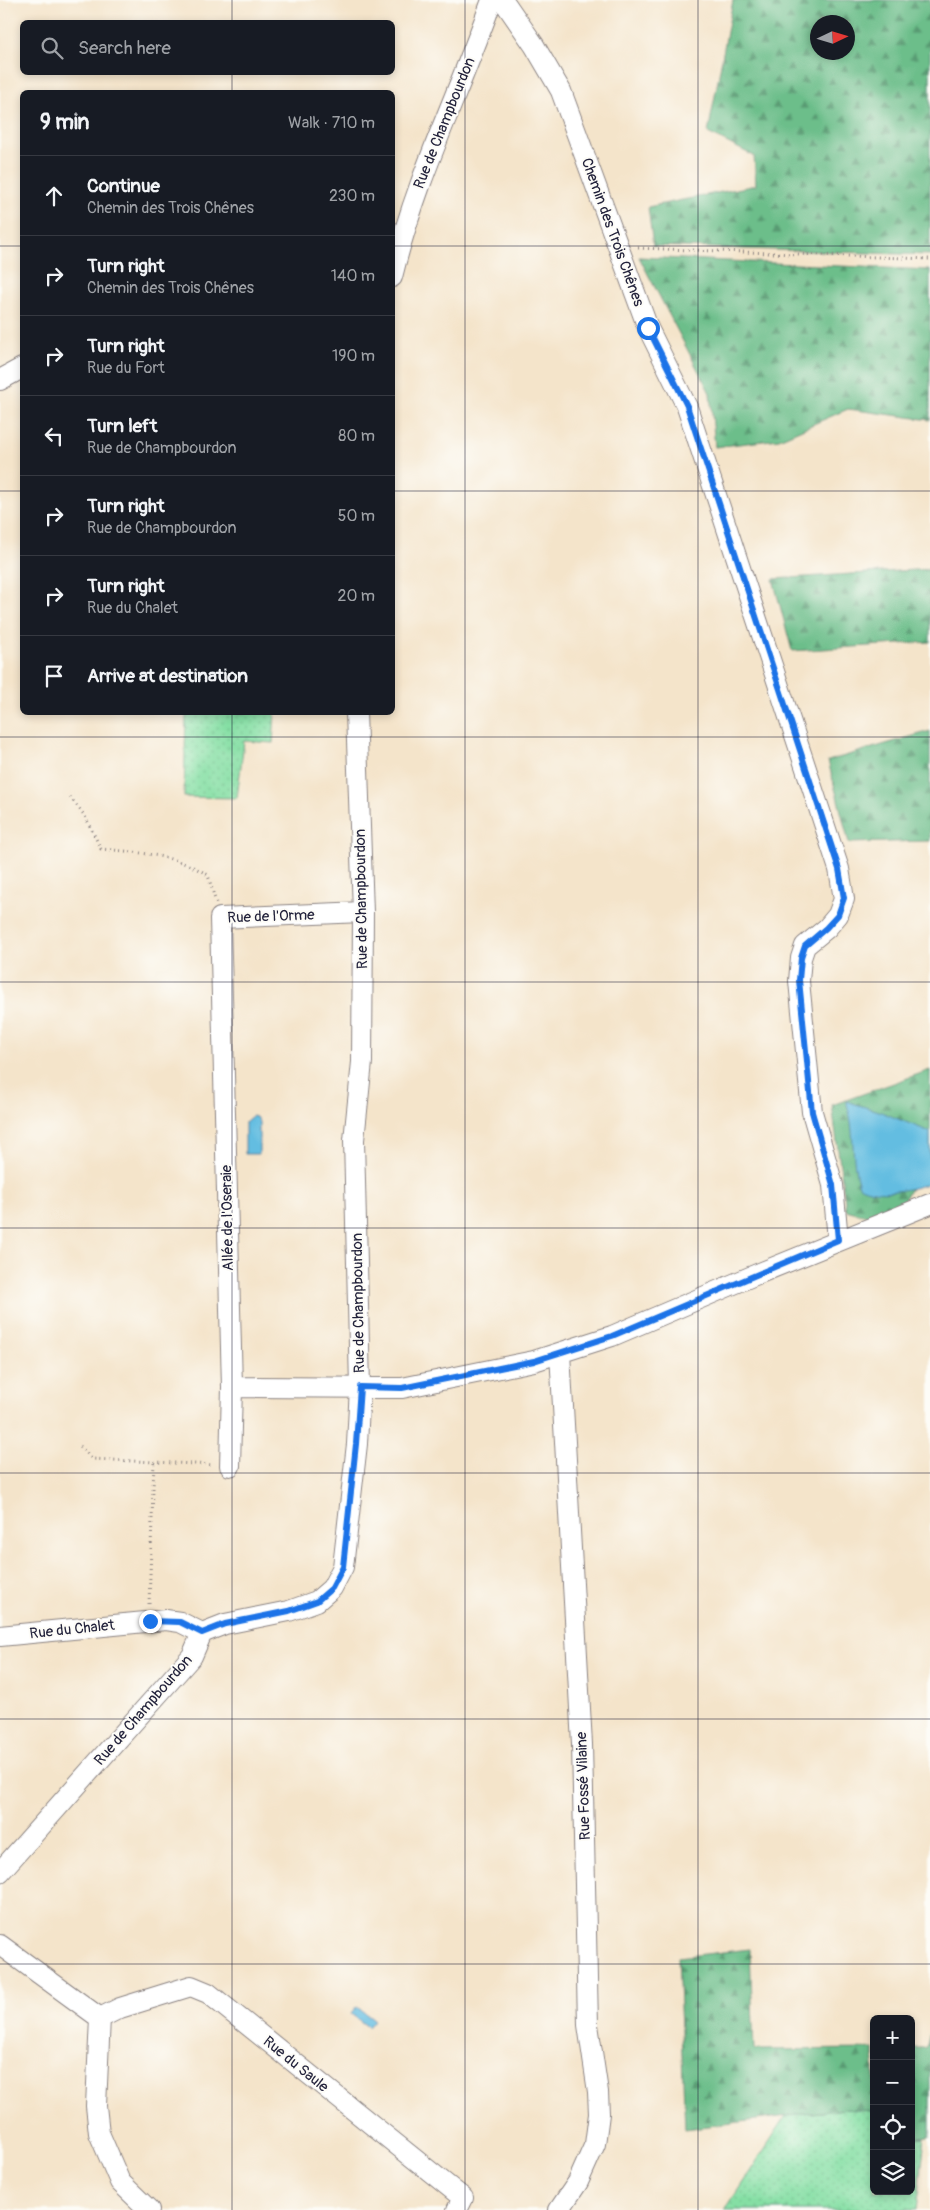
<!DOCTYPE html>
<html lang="en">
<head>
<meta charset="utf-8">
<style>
	body { margin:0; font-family:Pangolin,sans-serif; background:#242831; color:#f1f3f6 }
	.controls { position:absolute; right:15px; bottom:15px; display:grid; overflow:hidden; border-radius:8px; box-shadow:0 2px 8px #0003 }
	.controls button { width:45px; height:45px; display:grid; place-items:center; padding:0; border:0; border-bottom:1px solid #363941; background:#171b24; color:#f1f3f6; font:25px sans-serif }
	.compass { position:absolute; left:810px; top:15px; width:45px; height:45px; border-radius:50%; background:#171b24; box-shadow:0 2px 8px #0003; rotate:86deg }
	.stop { position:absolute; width:15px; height:15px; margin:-11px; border:4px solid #1a73e8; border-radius:50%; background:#fff }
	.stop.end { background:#1a73e8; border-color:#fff; box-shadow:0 1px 5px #0008 }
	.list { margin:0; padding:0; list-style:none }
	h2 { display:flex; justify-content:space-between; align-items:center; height:65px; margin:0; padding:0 20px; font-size:21px }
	h2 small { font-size:16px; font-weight:400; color:#9ea1a6 }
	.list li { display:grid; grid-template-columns:32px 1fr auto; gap:15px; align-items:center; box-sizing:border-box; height:80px; padding:0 20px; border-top:1px solid #363941 }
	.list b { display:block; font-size:19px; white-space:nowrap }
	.list p { margin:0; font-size:16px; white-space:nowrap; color:#9ea1a6 }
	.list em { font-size:16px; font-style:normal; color:#9ea1a6 }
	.icon { flex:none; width:28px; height:28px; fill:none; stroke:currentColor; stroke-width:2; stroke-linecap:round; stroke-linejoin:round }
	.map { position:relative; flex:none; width:930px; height:2210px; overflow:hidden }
	.search { position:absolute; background:#171b24; box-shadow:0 2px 8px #0003; left:20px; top:20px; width:375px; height:55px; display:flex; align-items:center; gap:12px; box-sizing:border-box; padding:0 18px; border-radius:8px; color:#9ea1a6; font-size:19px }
	.panel { position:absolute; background:#171b24; box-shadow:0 2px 8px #0003; left:20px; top:90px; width:375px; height:625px; border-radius:8px }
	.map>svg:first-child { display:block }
	.grass { fill:url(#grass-dots); stroke:#548070 }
	.forest { fill:url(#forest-firs); stroke:#477062; fill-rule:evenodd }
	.water { fill:#63bde1; stroke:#42708e }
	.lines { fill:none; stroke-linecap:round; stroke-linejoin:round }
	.minor-casing { stroke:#8b8382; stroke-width:22 }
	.path { stroke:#8b8382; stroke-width:3; stroke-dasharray:1 4; stroke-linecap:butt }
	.minor { stroke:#fff; stroke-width:20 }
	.route { stroke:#1a73e8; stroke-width:6 }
	.grid { fill:none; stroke:#22223b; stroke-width:1; stroke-opacity:0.55 }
	.labels { text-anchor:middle; stroke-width:4; stroke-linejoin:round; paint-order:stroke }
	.street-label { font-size:15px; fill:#22223b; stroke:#fdfcf7 }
</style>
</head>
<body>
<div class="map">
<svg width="930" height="2210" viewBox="0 0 930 2210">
	<defs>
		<pattern id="grass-dots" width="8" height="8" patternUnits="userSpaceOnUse" patternTransform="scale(1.25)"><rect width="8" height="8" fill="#85dfa4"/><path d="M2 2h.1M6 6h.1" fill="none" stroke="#73bf8e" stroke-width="1.8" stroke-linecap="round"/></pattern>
		<pattern id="forest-firs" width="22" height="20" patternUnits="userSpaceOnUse" patternTransform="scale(1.25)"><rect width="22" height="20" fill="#6cbe8a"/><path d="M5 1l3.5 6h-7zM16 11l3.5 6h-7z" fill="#589a72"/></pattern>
	</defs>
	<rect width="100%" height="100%" fill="#fdfcf7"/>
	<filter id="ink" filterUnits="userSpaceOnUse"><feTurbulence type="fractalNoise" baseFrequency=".02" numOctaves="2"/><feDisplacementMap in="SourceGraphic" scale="10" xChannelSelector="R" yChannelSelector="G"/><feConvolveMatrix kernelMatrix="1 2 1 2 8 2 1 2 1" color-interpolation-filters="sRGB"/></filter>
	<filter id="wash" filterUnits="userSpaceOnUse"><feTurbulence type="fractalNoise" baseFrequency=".0096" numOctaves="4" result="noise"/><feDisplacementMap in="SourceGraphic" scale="20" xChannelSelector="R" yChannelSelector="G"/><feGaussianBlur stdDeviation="1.12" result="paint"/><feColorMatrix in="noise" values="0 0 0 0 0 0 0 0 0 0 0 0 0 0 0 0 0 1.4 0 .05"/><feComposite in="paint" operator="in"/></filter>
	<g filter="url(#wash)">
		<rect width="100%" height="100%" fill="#f4e4ca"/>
		<path class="grass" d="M186 713H275L273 743 244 741 237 798 184 797Z
			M844 2109 874 2111V2191H911V2138L925 2137 917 2210H725L786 2116Z"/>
		<path class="forest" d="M733 0H930V255L653 246 648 207 756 185 754 156 708 133ZM848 22V52H818V22Z
			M639 257 930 270V420L848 409 779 439 715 447 710 393Z
			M930 569V642L792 651 773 579Z
			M930 731V841L849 843 828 761Z
			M930 1070V1175L918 1178 899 1207 876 1218 846 1210 832 1105Z
			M750 1949 754 2050 874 2049V2111L844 2109 685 2129 678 1957Z
			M930 2031V2136L911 2138V2048H926Z"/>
		<path class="water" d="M846 1101 881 1112 930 1132V1183C910 1190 878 1197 859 1186 850 1158 856 1129 846 1101Z
			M252 1116 256 1117 259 1122V1154H245V1122Z
			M357 2007 374 2020 368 2027 351 2014Z"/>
	</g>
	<g filter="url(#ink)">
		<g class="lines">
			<g class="minor-casing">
				<path id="minor" d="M503 0 534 45 561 91 648 328 687 407 839 869 844 899 838 915 827 928 805 946 801 958 799 981 812 1112 833 1185 838 1240
					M392 277C415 181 459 93 492 0
					M0 380 22 368
					M363 912 220 918 232 1387 402 1388 534 1361 612 1336 750 1277 930 1204
					M230 1466 232 1387
					M0 1636 166 1620 180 1622 202 1633
					M0 1872 192 1656 202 1633 225 1624 289 1611 317 1601 332 1588 343 1567 357 1444 360 1387 354 1140 362 1062 363 912 356 712
					M0 1945 100 2018 120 2008 191 1986 208 1993 463 2198 457 2210
					M100 2018 96 2106 99 2133 120 2182 149 2210
					M559 2210 578 2182 595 2144 599 2114 598 2092 588 2025 582 1744 560 1353"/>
			</g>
			<path class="path" d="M638 248 930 259
				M70 797 85 816 101 849C138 852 176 855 208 875L216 903
				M80 1446 92 1459 214 1465
				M149 1604 154 1462"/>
			<use href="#minor" class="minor"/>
		</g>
	</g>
	<g class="lines" filter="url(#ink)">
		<path class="route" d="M150 1621 180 1622 202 1633 225 1624 289 1611 317 1601 332 1588 343 1567 356 1444 360 1387 402 1388 534 1361 612 1336 838 1240 833 1185 812 1112 799 980 801 958 805 946 826 928 838 915 844 898 839 869 687 406 648 328"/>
	</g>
	<path class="grid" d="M232 0V22M465 0V2210M698 0V2210M232 72V92M0 246H22M392 246H930M0 491H22M392 491H930M232 712V2210M0 737H930M0 982H930M0 1228H930M0 1473H930M0 1719H930M0 1964H930"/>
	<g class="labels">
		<g class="street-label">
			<text transform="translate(444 123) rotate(-68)" y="5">Rue de Champbourdon</text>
			<text transform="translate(613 232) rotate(70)" y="5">Chemin des Trois Chênes</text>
			<text transform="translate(361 899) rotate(-91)" y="5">Rue de Champbourdon</text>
			<text transform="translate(271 916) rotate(-2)" y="5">Rue de l'Orme</text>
			<text transform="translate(227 1218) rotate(-91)" y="5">Allée de l'Oseraie</text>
			<text transform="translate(358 1303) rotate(-91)" y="5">Rue de Champbourdon</text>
			<text transform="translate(72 1629) rotate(-6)" y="5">Rue du Chalet</text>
			<text transform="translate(143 1710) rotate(-49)" y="5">Rue de Champbourdon</text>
			<text transform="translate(583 1786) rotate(-92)" y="5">Rue Fossé Vilaine</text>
			<text transform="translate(296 2064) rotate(39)" y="5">Rue du Saule</text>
		</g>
	</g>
</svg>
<div class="controls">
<button>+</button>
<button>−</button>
<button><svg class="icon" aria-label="locate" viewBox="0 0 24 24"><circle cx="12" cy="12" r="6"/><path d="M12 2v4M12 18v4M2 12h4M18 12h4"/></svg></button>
<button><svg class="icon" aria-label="layers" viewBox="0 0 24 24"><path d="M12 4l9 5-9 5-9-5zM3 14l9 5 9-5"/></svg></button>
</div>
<svg class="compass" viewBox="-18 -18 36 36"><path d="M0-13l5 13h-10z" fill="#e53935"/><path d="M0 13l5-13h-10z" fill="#9ea1a6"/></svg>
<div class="stop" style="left:648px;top:328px"></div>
<div class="stop end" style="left:150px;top:1621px"></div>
<div class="search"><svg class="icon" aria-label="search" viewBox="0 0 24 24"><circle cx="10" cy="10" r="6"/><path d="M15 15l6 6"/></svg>Search here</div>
<section class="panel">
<h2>9 min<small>Walk · 710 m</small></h2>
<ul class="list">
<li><svg class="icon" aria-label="ahead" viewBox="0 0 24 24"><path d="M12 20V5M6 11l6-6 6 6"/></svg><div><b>Continue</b><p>Chemin des Trois Chênes</p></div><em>230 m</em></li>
<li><svg class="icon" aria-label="right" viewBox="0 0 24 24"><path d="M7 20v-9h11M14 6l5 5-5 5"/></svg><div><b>Turn right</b><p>Chemin des Trois Chênes</p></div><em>140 m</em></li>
<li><svg class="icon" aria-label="right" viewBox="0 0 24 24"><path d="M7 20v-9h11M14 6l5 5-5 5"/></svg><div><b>Turn right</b><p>Rue du Fort</p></div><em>190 m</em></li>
<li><svg class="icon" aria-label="left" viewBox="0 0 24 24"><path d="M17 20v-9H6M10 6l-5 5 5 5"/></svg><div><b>Turn left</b><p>Rue de Champbourdon</p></div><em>80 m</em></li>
<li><svg class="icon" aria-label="right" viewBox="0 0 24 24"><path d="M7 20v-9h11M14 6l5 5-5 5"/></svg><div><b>Turn right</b><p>Rue de Champbourdon</p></div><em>50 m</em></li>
<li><svg class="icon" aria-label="right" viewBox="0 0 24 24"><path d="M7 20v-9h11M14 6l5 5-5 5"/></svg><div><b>Turn right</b><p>Rue du Chalet</p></div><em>20 m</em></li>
<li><svg class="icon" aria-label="arrive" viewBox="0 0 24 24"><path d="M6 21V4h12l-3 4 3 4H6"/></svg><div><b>Arrive at destination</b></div></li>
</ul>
</section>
</div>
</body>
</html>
